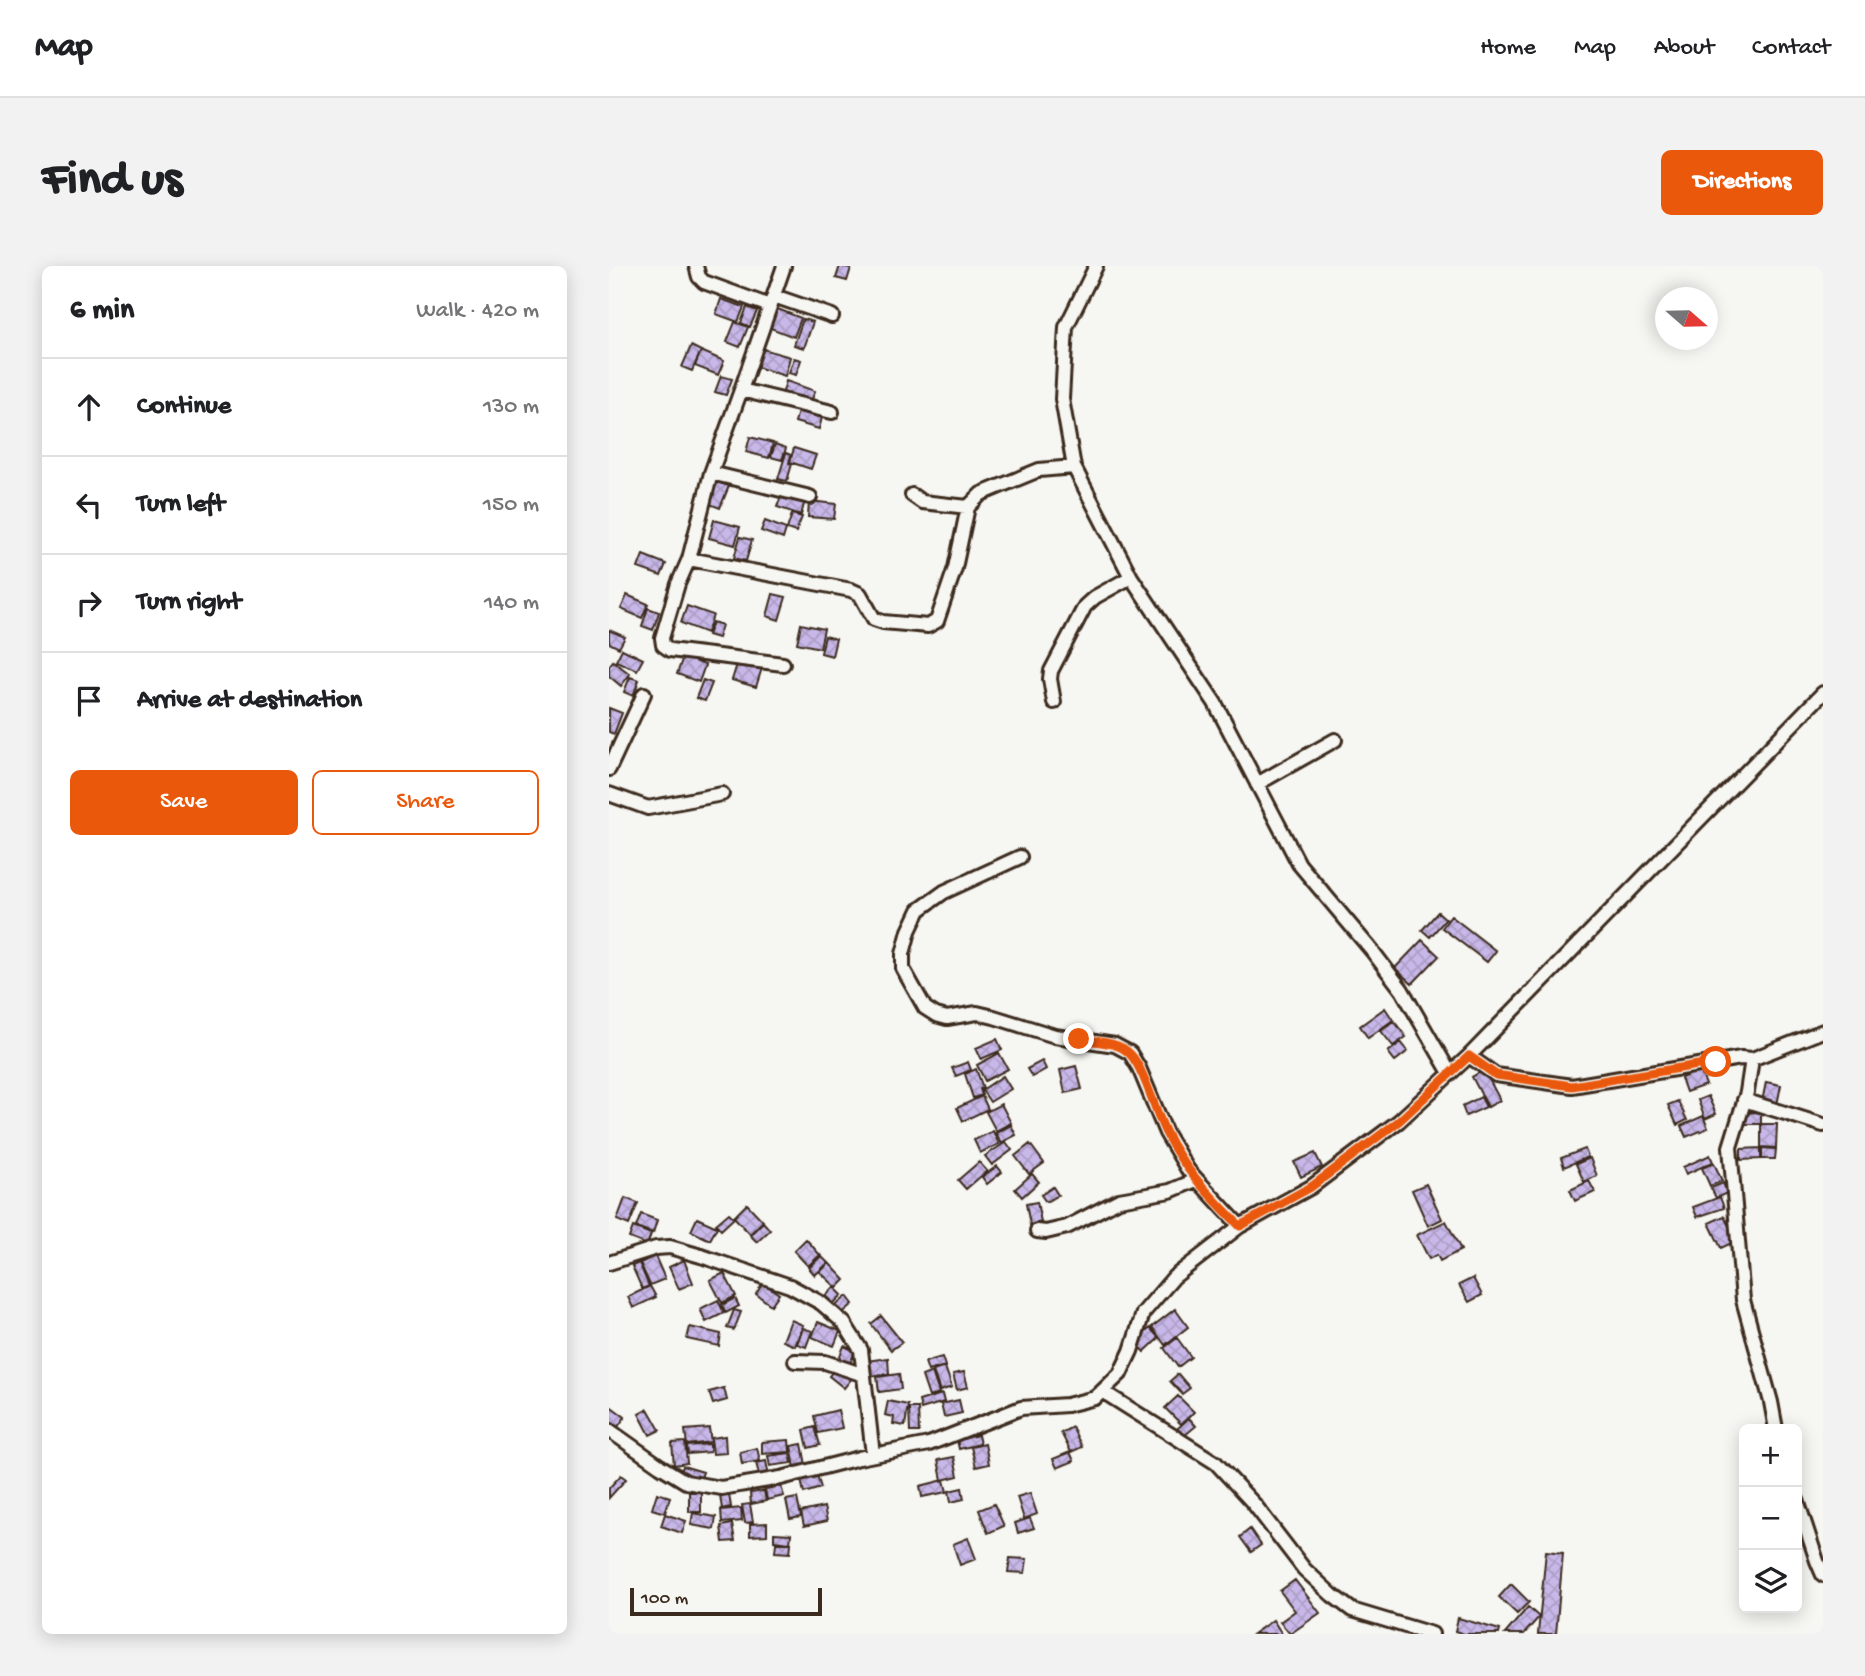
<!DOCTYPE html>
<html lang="en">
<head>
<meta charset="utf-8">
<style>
	body { margin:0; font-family:"Gochi Hand",sans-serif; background:#f2f2f2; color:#202124 }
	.controls { position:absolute; right:21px; bottom:21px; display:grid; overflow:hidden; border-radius:10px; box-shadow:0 4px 18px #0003 }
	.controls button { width:63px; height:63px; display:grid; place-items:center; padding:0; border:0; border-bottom:2px solid #e0e0e0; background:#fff; color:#202124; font:35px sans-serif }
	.compass { position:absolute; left:1046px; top:21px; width:63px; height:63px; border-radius:50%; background:#fff; box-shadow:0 4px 18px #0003; rotate:110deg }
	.scale { position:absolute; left:21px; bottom:18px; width:192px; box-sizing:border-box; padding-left:7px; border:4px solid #3b2a1e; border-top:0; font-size:19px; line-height:24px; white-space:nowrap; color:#3b2a1e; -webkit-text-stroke:5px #f6f6f2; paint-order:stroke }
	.stop { position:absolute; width:21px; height:21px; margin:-16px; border:5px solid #ea580c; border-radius:50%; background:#fff }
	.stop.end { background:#ea580c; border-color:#fff; box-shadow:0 2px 7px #0008 }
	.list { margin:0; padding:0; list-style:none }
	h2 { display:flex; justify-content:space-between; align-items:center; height:91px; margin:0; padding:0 28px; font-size:30px }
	h2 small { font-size:23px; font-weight:400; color:#757577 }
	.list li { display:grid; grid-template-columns:46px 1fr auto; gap:21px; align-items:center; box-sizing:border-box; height:98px; padding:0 28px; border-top:2px solid #e0e0e0 }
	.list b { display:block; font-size:26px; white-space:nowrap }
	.list em { font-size:23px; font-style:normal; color:#757577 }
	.actions { display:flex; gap:14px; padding:21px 28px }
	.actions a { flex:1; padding:16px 0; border:2px solid #ea580c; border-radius:10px; text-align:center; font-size:24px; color:#ea580c }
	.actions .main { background:#ea580c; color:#fff }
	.icon { flex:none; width:38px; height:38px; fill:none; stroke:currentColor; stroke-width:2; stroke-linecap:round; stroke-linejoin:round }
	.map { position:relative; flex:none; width:1214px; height:1368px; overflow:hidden; border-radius:10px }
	header { display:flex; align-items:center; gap:42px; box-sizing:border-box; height:98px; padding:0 35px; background:#fff; border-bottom:2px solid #e0e0e0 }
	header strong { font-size:33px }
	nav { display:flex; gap:38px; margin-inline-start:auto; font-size:24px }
	.intro { display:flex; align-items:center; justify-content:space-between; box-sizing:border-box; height:168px; padding:0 42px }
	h1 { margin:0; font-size:49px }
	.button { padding:18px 32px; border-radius:10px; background:#ea580c; color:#fff; font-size:24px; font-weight:700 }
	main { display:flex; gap:42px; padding:0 42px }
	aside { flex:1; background:#fff; border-radius:10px; box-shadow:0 4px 18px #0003 }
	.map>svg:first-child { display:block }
	.building { fill:url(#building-cross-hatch); stroke:#3b2a1e; stroke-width:2 }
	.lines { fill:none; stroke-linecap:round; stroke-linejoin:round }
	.minor-casing { stroke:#3b2a1e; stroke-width:18 }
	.minor { stroke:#f6f6f2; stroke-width:12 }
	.route { stroke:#ea580c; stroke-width:9 }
</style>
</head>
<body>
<header>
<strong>Map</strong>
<nav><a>Home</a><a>Map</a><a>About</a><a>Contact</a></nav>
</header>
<div class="intro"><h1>Find us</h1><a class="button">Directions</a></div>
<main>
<aside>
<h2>6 min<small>Walk · 420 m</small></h2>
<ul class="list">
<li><svg class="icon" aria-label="ahead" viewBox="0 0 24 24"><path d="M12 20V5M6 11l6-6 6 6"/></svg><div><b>Continue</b></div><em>130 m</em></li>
<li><svg class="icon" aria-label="left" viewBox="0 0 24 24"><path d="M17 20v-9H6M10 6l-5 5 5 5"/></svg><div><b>Turn left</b></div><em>150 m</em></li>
<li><svg class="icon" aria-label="right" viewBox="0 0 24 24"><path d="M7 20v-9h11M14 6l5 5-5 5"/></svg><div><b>Turn right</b></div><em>140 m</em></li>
<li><svg class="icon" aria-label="arrive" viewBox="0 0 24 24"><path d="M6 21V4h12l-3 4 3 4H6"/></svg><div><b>Arrive at destination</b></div></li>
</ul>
<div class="actions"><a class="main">Save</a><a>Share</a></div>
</aside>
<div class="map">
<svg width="1214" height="1368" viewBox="0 0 1214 1368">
	<defs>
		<pattern id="building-cross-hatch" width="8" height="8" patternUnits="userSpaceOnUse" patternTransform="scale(1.75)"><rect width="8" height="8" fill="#c8b8e9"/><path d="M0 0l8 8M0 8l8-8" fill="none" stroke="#ad9ec7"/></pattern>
	</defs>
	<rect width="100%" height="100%" fill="#f6f6f2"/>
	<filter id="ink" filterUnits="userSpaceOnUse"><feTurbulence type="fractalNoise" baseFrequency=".0143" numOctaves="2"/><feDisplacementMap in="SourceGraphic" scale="14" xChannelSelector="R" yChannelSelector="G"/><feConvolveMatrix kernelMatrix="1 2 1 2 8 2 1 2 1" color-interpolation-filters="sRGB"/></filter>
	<g filter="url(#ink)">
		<path class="building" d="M231 0 242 2 238 15 227 12Z
			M112 33 135 41 129 56 107 48Z
			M138 41 148 45 141 61 132 57Z
			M166 42 192 52 185 71 159 61Z
			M194 53 204 56 195 82 185 79Z
			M126 56 139 61 131 81 118 76Z
			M82 80 92 85 83 105 73 101Z
			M154 83 181 91 176 110 148 101Z
			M92 85 115 95 109 109 86 100Z
			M185 92 192 94 187 109 180 107Z
			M112 110 123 113 117 129 106 126Z
			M177 115 206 125 201 138 173 129Z
			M190 142 214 148 210 163 186 156Z
			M141 171 164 177 160 192 137 186Z
			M166 178 177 182 173 194 162 191Z
			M185 182 207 189 202 203 181 196Z
			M177 187 182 189 180 197 183 198 178 215 169 213Z
			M106 215 120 220 111 242 98 237Z
			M173 228 196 235 192 249 168 241Z
			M200 235 227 238 225 253 199 251Z
			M183 248 193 251 187 266 178 263Z
			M105 254 131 261 126 279 100 272Z
			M156 255 177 263 174 273 152 265Z
			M131 271 143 274 137 295 125 292Z
			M34 289 57 298 52 310 29 302Z
			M164 328 177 331 170 354 158 350Z
			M18 329 39 338 33 352 12 343Z
			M78 340 104 349 98 367 72 357Z
			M39 342 50 346 44 364 33 360Z
			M104 356 113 359 109 372 99 369Z
			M192 358 215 363 211 382 188 377Z
			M0 364 16 371 10 382 0 377Z
			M216 370 227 373 223 390 212 387Z
			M13 383 34 393 28 404 7 395Z
			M74 391 96 399 90 416 68 408Z
			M4 395 21 408 12 420 0 410V400Z
			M129 395 153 402 147 421 123 414Z
			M21 411 30 414 24 430 15 426Z
			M94 414 103 417 96 435 87 432Z
			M0 442 13 447 5 468 0 466Z
			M829 646 837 653 821 671 813 664Z
			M842 650 887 685 878 696 833 662Z
			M813 674 830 690 803 718 786 702Z
			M776 742 784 754 759 772 751 760Z
			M785 755 797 771 784 780 772 765Z
			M388 773 393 784 372 793 367 782Z
			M792 776 799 785 786 795 779 786Z
			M390 787 399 803 376 815 368 799Z
			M433 795 437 803 423 811 418 803Z
			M359 796 362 804 347 810 343 802Z
			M467 800 473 823 456 827 451 804Z
			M367 803 374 822 371 823 373 829 364 832 356 808Z
			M875 804 891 834 879 841 863 811Z
			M1091 804 1097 819 1077 826 1072 812Z
			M394 810 402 823 381 836 373 824Z
			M1157 816 1172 819 1168 839 1153 836Z
			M373 830 379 843 354 855 348 842Z
			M1099 830 1107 848 1096 853 1089 834Z
			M872 831 877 841 857 850 853 840Z
			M1069 835 1078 854 1068 859 1059 839Z
			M392 838 402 857 387 865 377 846Z
			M1152 846V858H1134L1133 847Z
			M1094 850 1099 862 1077 871 1072 860Z
			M1152 858H1168L1167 882 1152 881Z
			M402 859 407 869 392 877 387 867Z
			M384 865 390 878 371 887 365 874Z
			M397 876 403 884 383 899 376 890Z
			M421 878 435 897 420 908 406 890Z
			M1152 882V893L1132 894V883Z
			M1153 882 1167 883 1166 893H1153Z
			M976 883 979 891 955 901 952 892Z
			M706 887 713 901 692 911 685 896Z
			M1101 889 1104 896 1077 908 1074 901Z
			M981 892 988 910 975 916 967 898Z
			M370 896 378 905 357 923 349 914Z
			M1105 897 1113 915 1101 920 1093 902Z
			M388 900 393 906 378 918 373 911Z
			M423 908 430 916 413 931 406 923Z
			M980 915 986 926 966 935 961 924Z
			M1114 917 1118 927 1107 932 1102 922Z
			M817 918 833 953 819 960 803 924Z
			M444 921 449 929 437 936 432 929Z
			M1111 931 1115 942 1088 951 1084 941Z
			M16 932 29 937 20 959 8 954Z
			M428 936 432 956 421 959 417 938Z
			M138 938 154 955 141 968 125 951Z
			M120 947 125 952 112 964 107 958Z
			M32 948 48 954 44 967 27 961Z
			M1115 950 1127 975 1112 982 1100 957Z
			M88 952 108 961 101 974 82 965Z
			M837 955 852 984 831 995 828 989 820 993 808 969Z
			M154 956 161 964 148 976 141 969Z
			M24 961 42 968 38 979 20 972Z
			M197 973 211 989 199 1000 185 985Z
			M46 990 56 1013 41 1019 31 997Z
			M212 990 219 997 206 1009 200 1002Z
			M75 994 84 1017 70 1023 60 1001Z
			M30 997 40 1020 33 1023 23 1000Z
			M220 997 236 1014 228 1022 211 1006Z
			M115 1007 127 1030 113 1037 101 1014Z
			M864 1012 873 1029 860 1036 850 1019Z
			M154 1017 170 1028 162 1039 147 1028Z
			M41 1020 47 1031 24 1042 19 1031Z
			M225 1021 233 1029 221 1041 214 1033Z
			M238 1030 244 1038 231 1049 224 1042Z
			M126 1032 130 1040 117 1047 113 1039Z
			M109 1034 115 1047 97 1056 91 1043Z
			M566 1043 579 1061 556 1079 543 1061Z
			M125 1044 132 1046 125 1064 118 1062Z
			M272 1050 293 1076 282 1084 262 1058Z
			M182 1054 194 1059 186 1080 174 1075Z
			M209 1056 231 1065 225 1080 203 1071Z
			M81 1061 112 1068 110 1080 78 1073Z
			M194 1062 203 1065 197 1081 188 1078Z
			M541 1062 550 1072 535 1086 526 1076Z
			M568 1072 582 1091 569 1101 555 1082Z
			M235 1080 246 1085 240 1100 229 1095Z
			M333 1091 336 1100 319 1105 316 1096Z
			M279 1092 280 1108 259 1110 257 1095Z
			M228 1100 243 1112 235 1122 220 1110Z
			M336 1101 343 1121 331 1125 324 1105Z
			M323 1106 330 1127 320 1131 313 1110Z
			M355 1106 359 1121 348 1124 344 1108Z
			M290 1108 292 1123 270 1126 268 1111Z
			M569 1108 581 1122 573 1128 561 1115Z
			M115 1122 118 1134 104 1138 100 1126Z
			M333 1128 335 1136 312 1143 310 1135Z
			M569 1130 585 1146 572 1158 556 1142Z
			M350 1134 353 1147 335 1151 332 1138Z
			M279 1135 299 1139 296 1160 284 1158 285 1151 276 1149Z
			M0 1139 16 1151 8 1162 0 1155Z
			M300 1142H309L310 1166H301Z
			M39 1143 51 1164 41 1169 30 1148Z
			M229 1144 233 1162 209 1167 205 1150Z
			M580 1152 587 1160 575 1170 568 1163Z
			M206 1161 211 1179 199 1182 195 1164Z
			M463 1161 473 1181 462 1186 452 1167Z
			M100 1162 102 1176 78 1179 76 1164Z
			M369 1169 371 1178 350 1183 348 1174Z
			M116 1170 117 1187 104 1188 102 1172Z
			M180 1174 181 1186 153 1188V1176Z
			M76 1176 78 1197 65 1199 63 1177Z
			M101 1178V1186L79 1188 78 1180Z
			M193 1178 197 1199 186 1202 182 1180Z
			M376 1178 380 1198 367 1201 362 1181Z
			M148 1182 151 1195 133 1198 131 1186Z
			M461 1186 465 1195 448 1202 444 1193Z
			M181 1187 183 1197 161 1200 159 1190Z
			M345 1191 349 1210 333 1214 329 1194Z
			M157 1195 160 1210 151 1212 147 1197Z
			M74 1200 94 1206 91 1215 71 1208Z
			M12 1209 17 1213 0 1232V1222Z
			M208 1209 212 1222 195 1227 192 1214Z
			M335 1214 338 1226 313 1231 311 1220Z
			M172 1220 175 1230 158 1234 156 1223Z
			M353 1222 355 1233 342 1236 340 1225Z
			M155 1225 157 1235 142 1238 141 1227Z
			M80 1226H92V1246H80Z
			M48 1227 61 1231 56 1247 43 1243Z
			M421 1227 428 1248 415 1253 408 1231Z
			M120 1228 122 1241 113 1243 111 1229Z
			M188 1232 192 1251 181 1253 177 1234Z
			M141 1238 144 1256 136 1257 133 1239Z
			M385 1238 395 1260 379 1267 370 1244Z
			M215 1241 218 1255 195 1260 192 1246Z
			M132 1242 133 1255 113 1257 112 1244Z
			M84 1247 107 1251 105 1263 82 1259Z
			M56 1248 77 1255 73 1267 52 1260Z
			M421 1252 425 1262 409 1267 406 1257Z
			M158 1257V1269L141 1270V1258Z
			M123 1258 126 1275 114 1276 112 1260Z
			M641 1263 652 1279 642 1286 631 1271Z
			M165 1267 182 1268 181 1277 165 1275Z
			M359 1272 367 1293 351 1299 344 1278Z
			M167 1277H182L181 1287 166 1286Z
			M937 1285 954 1287 947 1368H929Z
			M401 1292 418 1293 416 1307 399 1306Z
			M686 1314 711 1347 681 1368 671 1356 686 1345 671 1325Z
			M902 1318 920 1336 908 1348 890 1331Z
			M919 1341 930 1351 915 1368H896Z
			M849 1352 891 1364 890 1368H855L846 1365Z
			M664 1354 673 1368H644Z"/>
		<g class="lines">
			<g class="minor-casing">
				<path id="minor" d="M87 0 90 11 95 16 161 40
					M487 0 457 61 453 133 465 201 522 311 606 437 690 598 764 686 793 724 841 807
					M165 30 223 50
					M132 124 223 146
					M102 207 201 231
					M303 229 313 236 359 241
					M80 293 242 324 251 328 265 353 274 356 319 360 328 355 346 302 359 241 372 228 430 204 465 201
					M174 398 61 384 54 379 53 372 69 318 80 293 102 207 132 124 175 0
					M445 436 441 413 442 405 476 340 486 331 522 311
					M0 503 35 428
					M648 518 726 474
					M0 528 39 542 113 528
					M411 591 335 626 310 644 300 665 294 688V703L316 742 327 749 338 752 368 747 385 751 446 770 506 779 521 787 530 802 557 867 579 904 631 960
					M860 790 887 809 963 820 1132 792 1143 793 1214 765
					M1143 793 1138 826 1121 881 1134 1034 1162 1136 1167 1163
					M1135 834 1214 859
					M428 965 437 966 458 961 510 934 561 925 587 914
					M0 997 47 982 61 981 92 990 181 1020 212 1037 235 1057 252 1084 264 1189
					M186 1095 216 1096 255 1109
					M493 1125 607 1197 645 1238 695 1303 723 1329 743 1344 823 1368
					M0 1164 51 1200 77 1216 112 1222 172 1212 250 1192 320 1178 412 1142 458 1139 486 1132 511 1108 522 1085 534 1047 565 1011 631 960 702 921 790 855 860 790 1214 427
					M1188 1234 1208 1295 1214 1309"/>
			</g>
			<use href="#minor" class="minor"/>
		</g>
	</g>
	<g class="lines" filter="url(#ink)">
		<path class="route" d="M470 773C486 776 509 775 521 788 535 802 547 848 557 867 575 904 603 932 631 960L702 921 790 855 860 790 887 809 963 820 1107 796"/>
	</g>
</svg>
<div class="controls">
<button>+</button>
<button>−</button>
<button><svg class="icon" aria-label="layers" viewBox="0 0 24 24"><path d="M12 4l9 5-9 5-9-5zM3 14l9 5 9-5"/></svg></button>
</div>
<svg class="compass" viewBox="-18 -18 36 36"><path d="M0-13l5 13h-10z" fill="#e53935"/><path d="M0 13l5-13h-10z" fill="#757577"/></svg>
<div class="scale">100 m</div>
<div class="stop" style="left:1107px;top:796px"></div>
<div class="stop end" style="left:470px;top:773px"></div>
</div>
</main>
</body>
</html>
